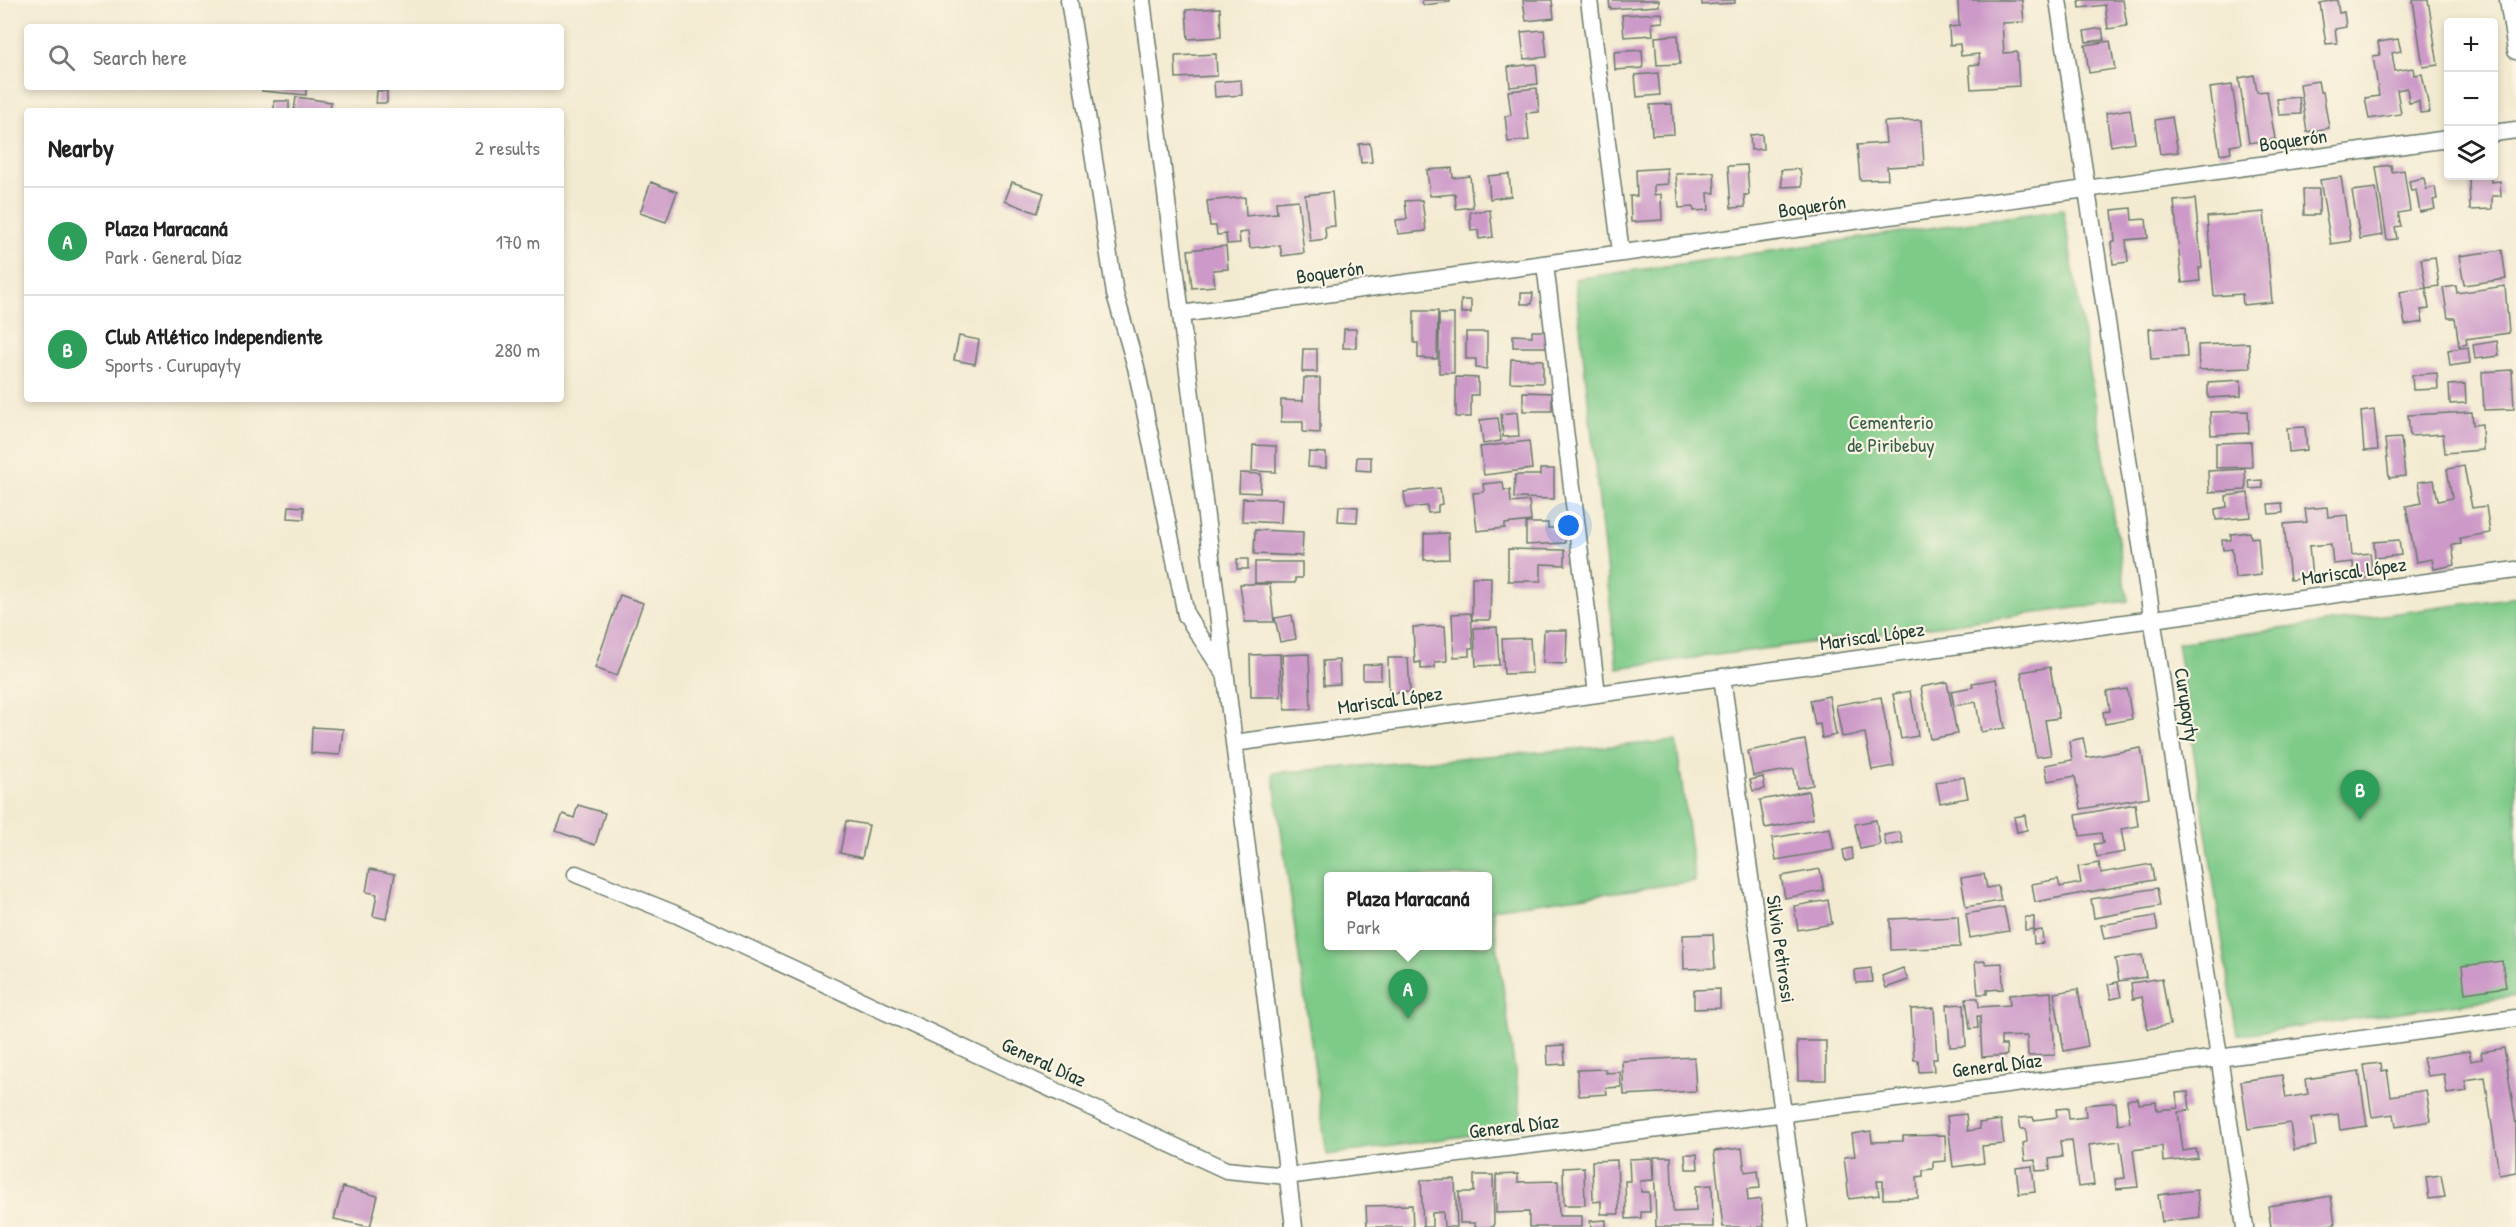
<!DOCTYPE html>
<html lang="en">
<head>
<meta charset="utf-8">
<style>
	body { margin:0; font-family:"Patrick Hand",sans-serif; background:#f2f2f2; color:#222 }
	.controls { position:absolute; right:18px; top:18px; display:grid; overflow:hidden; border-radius:6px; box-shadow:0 3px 9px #0003 }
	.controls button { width:54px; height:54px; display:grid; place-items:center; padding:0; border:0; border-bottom:2px solid #e0e0e0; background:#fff; color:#222; font:30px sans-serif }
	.you { position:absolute; left:1569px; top:526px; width:21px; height:21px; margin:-15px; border:4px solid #fff; border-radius:50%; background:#1a73e8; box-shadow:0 0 0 9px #1a73e833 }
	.badge { display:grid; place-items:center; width:39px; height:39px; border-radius:50%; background:#ea580c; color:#fff; font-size:20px; font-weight:700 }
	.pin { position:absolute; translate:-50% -50px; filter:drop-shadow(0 2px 3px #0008) }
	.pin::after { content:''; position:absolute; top:32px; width:21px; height:18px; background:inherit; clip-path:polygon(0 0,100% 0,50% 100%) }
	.popup { position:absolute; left:1324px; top:872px; width:168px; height:78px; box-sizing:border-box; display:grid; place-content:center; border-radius:6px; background:#fff; filter:drop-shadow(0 2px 4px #0005); font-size:20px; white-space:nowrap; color:#767676 }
	.popup b { font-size:22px; color:#222 }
	.popup::after { content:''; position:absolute; left:50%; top:100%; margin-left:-12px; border:12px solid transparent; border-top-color:#fff }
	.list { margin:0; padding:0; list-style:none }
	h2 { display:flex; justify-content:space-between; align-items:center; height:78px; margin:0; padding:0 24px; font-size:26px }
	h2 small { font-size:20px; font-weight:400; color:#767676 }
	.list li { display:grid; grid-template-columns:39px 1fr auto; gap:18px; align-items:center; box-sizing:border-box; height:108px; padding:0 24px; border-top:2px solid #e0e0e0 }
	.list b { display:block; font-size:22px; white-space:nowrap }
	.list p { margin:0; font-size:20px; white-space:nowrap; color:#767676 }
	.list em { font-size:20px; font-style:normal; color:#767676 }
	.icon { flex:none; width:33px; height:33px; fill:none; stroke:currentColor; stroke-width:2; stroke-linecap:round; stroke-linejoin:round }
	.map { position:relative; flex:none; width:2516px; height:1227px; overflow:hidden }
	.search { position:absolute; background:#fff; box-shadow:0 3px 9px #0003; left:24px; top:24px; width:540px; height:66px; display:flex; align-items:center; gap:15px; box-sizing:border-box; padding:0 21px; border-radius:6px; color:#767676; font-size:22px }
	.panel { position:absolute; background:#fff; box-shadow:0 3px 9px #0003; left:24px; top:108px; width:540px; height:294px; border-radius:6px }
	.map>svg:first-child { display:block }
	.green { fill:#7eca88; stroke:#4e845e; stroke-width:1.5; fill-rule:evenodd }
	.building { fill:#cc99c8 }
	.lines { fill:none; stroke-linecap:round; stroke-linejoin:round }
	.street-casing { stroke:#697a6b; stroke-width:19 }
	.street { stroke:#fff; stroke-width:16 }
	.labels { text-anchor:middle; stroke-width:4.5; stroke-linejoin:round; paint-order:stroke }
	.street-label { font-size:20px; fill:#1f3d34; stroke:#fcf5e5 }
	.park-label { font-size:20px; fill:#376049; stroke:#fcf5e5 }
</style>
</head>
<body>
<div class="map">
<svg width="2516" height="1227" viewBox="0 0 2516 1227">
	<rect width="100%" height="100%" fill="#fcf5e5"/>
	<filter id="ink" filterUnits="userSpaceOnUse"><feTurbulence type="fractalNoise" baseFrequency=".0167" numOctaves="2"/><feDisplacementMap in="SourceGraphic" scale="12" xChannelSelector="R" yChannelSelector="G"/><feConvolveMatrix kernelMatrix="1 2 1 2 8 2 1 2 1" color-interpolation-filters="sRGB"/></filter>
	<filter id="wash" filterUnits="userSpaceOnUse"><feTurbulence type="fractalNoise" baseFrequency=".008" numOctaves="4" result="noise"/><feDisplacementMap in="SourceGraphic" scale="24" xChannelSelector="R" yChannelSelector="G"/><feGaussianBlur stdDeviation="1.35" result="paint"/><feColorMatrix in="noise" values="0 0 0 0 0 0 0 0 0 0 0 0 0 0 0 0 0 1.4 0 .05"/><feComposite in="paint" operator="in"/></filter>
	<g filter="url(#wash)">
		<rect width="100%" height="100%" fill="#f3ebd1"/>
		<path class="green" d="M2063 209 2128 601 1617 668 1575 279Z
			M2516 597V996L2237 1035 2177 643Z
			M1676 741 1695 881 1492 909 1523 1128 1327 1155 1273 773ZM1328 876H1488V946H1328Z"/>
		<g id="blocks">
			<path class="building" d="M1422 0H1450V2L1423 5Z
				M1523 0H1552L1554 18 1526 21Z
				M1609 0H1659V6L1610 9Z
				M1702 0H1735V3L1702 5Z
				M1958 0H2022L2024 22 2002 23 2004 53 2017 52 2019 86 1971 89 1969 65 1980 64 1979 54 1961 56 1960 44 1950 45 1949 27 1959 26Z
				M2079 0H2123L2127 26 2108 29 2105 5 2080 8Z
				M2335 0H2337L2339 13 2344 12 2346 27 2335 29 2337 43 2326 44 2320 3Z
				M2413 0H2428L2438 65 2423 67Z
				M1220 8 1221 37 1188 39 1186 10Z
				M1662 13 1663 22 1652 23 1653 35 1624 37 1622 15Z
				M2102 28 2104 40 2086 42 2084 31Z
				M1544 30 1547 57 1524 59 1521 32Z
				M1678 35 1680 64 1657 65 1655 37Z
				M2398 39 2401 51 2392 53 2395 71 2413 68 2414 75 2422 74 2430 112 2420 113 2419 101 2409 103 2407 88 2397 90 2401 114 2369 119 2365 98 2379 96 2373 56 2380 55 2378 42Z
				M2110 41 2115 69 2089 73 2085 45Z
				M1642 50 1643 68 1615 70 1614 52Z
				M1216 54 1217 76 1176 78 1175 56Z
				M1536 64 1538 84 1510 87 1508 67Z
				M1658 73 1660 95 1637 97 1635 75Z
				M2254 75 2257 92 2267 91 2275 139 2249 143 2239 78Z
				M1241 80 1242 95 1215 97 1214 82Z
				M2318 81 2320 92H2323L2329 128 2307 132 2300 84Z
				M2232 85 2241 144 2230 146 2231 152 2220 154 2210 88Z
				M262 87H306V95L262 91Z
				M1537 88 1539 112 1526 113 1529 140 1508 142 1505 116 1511 115 1508 91Z
				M377 91H387V103H376Z
				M296 97 331 102 330 111H294Z
				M2299 97 2301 114 2279 115 2277 99Z
				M274 101H289V111H274Z
				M1672 104 1674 134 1652 135 1650 105Z
				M2130 109 2135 142 2111 146 2106 113Z
				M2172 117 2178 152 2160 154 2155 120Z
				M1921 120 1924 165 1887 167 1888 179 1860 180 1857 145 1886 143 1884 122Z
				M1762 134 1763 149 1751 150 1750 135Z
				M1370 143 1372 162 1361 163 1359 144Z
				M1747 165 1749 195H1744L1745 207 1731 208 1728 166Z
				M2391 165 2392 172 2404 170 2410 211 2398 213 2401 226 2395 227 2397 239 2387 240 2376 167Z
				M1452 168 1453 178 1470 176 1473 207 1456 209 1455 194 1430 196 1427 170Z
				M1667 168 1668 184 1654 185V195L1661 194 1662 220 1631 222 1630 196H1637L1636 170Z
				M1800 169 1802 186 1782 187 1781 170Z
				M1714 172 1715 193H1708L1709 210 1694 211 1693 207 1679 208 1676 174Z
				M1509 174 1511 196 1490 199 1488 176Z
				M2469 176H2491V182L2500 181 2501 196H2492V209L2470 210Z
				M2341 177 2351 241 2331 244 2320 180Z
				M2424 178 2426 189 2435 187 2437 199 2433 200 2435 209 2420 212 2416 190 2411 191 2409 181Z
				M651 182 677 192 666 222 640 213Z
				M1012 182 1044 193 1037 213 1005 201Z
				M2376 188 2383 235 2360 239 2352 191Z
				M2303 189H2319V215H2304Z
				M1332 192 1335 226 1325 227 1326 239 1310 241 1305 195Z
				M1245 197 1246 216 1277 213 1276 202 1298 200 1304 253 1282 256 1280 245 1250 248 1248 232 1239 233 1240 243 1227 244 1226 234 1217 235 1216 226H1210L1207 201Z
				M2195 199 2202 268H2199L2200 281 2182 283 2174 201Z
				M1422 200 1426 231 1398 234 1396 220 1407 219 1405 201Z
				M2131 208 2132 220 2146 219 2148 238 2126 240 2128 262 2113 264 2111 242 2115 241 2112 210Z
				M1490 210 1493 237 1479 239 1478 230 1471 231 1470 212Z
				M2264 212 2272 302 2243 305 2242 294 2214 296 2207 217Z
				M1226 246 1228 269 1213 270 1215 286 1192 288 1188 250Z
				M2502 250 2506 279 2464 285 2459 256Z
				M2435 257 2439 286 2426 288 2421 259Z
				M2456 286 2457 293 2505 286 2509 333 2466 339 2467 344 2459 346 2455 318H2448L2443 288Z
				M2426 288 2429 309 2421 310 2423 322 2405 325 2400 292Z
				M1521 293H1533L1532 304H1521Z
				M1461 300H1471V313H1461Z
				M1414 311H1438L1437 359 1418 358V343H1414Z
				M1439 314H1454V373H1439Z
				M2185 327 2187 357 2151 359 2149 329Z
				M1344 329H1356V348H1343Z
				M1532 331H1547V347H1513V335L1532 336Z
				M1466 332H1487V369L1476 368V359H1466Z
				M959 336 979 340 975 364 954 360Z
				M2497 341 2499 356 2475 359 2473 345Z
				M2249 343 2250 368 2199 370 2198 345Z
				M2468 347 2470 363 2450 366 2448 350Z
				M1303 349H1317V372H1302Z
				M1511 359 1543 360V383L1510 382Z
				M2512 370 2514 409 2484 410 2482 372Z
				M2437 373 2438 389 2413 390 2412 375Z
				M1456 377 1478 378V395H1471V417H1456Z
				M1304 378H1320V433L1303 432V422H1281V400L1303 401Z
				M2241 380V396L2208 398V382Z
				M2465 384 2466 403 2450 404 2449 385Z
				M1523 392 1552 393V411H1523Z
				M2374 410 2378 450 2364 451 2361 412Z
				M2248 411 2249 433 2211 435 2210 412Z
				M1517 412 1519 436 1503 437 1501 414Z
				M2472 412 2473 425 2482 424 2483 450 2445 453 2443 434 2410 436 2408 415Z
				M1498 418 1501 441 1483 444 1480 420Z
				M2305 427 2307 450 2289 452 2287 428Z
				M2401 438 2405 476 2389 478 2385 439Z
				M1529 441 1532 469 1484 475 1480 447Z
				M2251 442 2252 467 2216 468V443Z
				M1253 445 1276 446V472L1252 471Z
				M1309 452 1326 453V468L1308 467Z
				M1357 457H1371V471L1356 470Z
				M2464 466 2472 508 2486 506 2490 533 2460 538 2461 544 2452 545 2455 565 2434 569 2432 559 2416 562 2406 506 2422 503 2418 482 2434 480 2438 501 2452 498 2447 469Z
				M1540 469H1554V499L1514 498 1515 475H1540Z
				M2245 469 2246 490 2209 492 2208 471Z
				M1240 473 1261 474 1260 493 1239 492Z
				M2262 480 2263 488 2250 489 2249 481Z
				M1503 482 1504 490H1510L1511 503 1529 501 1531 521 1505 524V528L1477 531 1473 493 1484 492 1483 484Z
				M1440 488 1442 504 1438 505V512L1428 513 1427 506 1406 508 1404 492Z
				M2248 493 2251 517 2216 520 2215 509 2227 507 2226 496Z
				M1243 498 1282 499 1281 523 1242 521Z
				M2282 503 2283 513 2269 514 2268 504Z
				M289 506 304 507V519L288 518Z
				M1339 506 1358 507 1357 522 1338 521Z
				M2327 507 2328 517 2348 515 2352 555 2370 553 2373 577 2354 579 2353 562 2333 564 2331 544 2309 546 2312 578 2290 580 2284 524 2307 522 2305 509Z
				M1526 523H1548V528H1565V543L1526 545Z
				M1255 530 1303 532 1302 556 1254 554Z
				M2250 532 2251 538 2258 537 2261 575 2235 578 2232 549 2223 550 2222 540H2231V534Z
				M1448 533 1449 559 1424 560V534Z
				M2399 540 2401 555 2375 558 2374 542Z
				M1508 549 1565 550V565L1541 564V581H1508Z
				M1237 559H1248V569H1237Z
				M1255 562H1302V578H1295V583H1255Z
				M1472 577H1491L1490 620H1472Z
				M1240 584H1270L1274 622H1245Z
				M620 595 643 603 617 676 595 668Z
				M1471 613 1473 648H1469V656L1454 657 1452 614Z
				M1292 615 1296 639 1280 642 1275 618Z
				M1445 626 1447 661 1435 662V668L1421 669V662L1415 663 1413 627Z
				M1497 627 1499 665 1476 666 1474 628Z
				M1544 630H1567L1566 664 1543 663Z
				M1530 638 1532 673 1504 674 1502 639Z
				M1280 654 1281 697H1251L1250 655Z
				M1309 654 1311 709 1285 710 1282 655Z
				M1388 658H1408L1410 692 1389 693Z
				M1339 660 1340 684 1324 685 1323 661Z
				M1381 664V680H1363V665Z
				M2050 667 2059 718 2045 720 2051 755 2036 757 2021 672Z
				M1996 679 2005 728 1981 732 1976 702 1954 706 1951 691 1973 687 1972 683Z
				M1947 682 1957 734 1930 739 1921 687Z
				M2127 689 2132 719 2105 724 2103 712 2110 711 2107 692Z
				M1910 691 1918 736 1901 739 1893 694Z
				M1829 696 1836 735 1822 738 1820 724 1815 725 1810 700Z
				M1881 697 1894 766 1872 770 1865 733 1842 737 1836 705Z
				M312 727 343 729 340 755 311 753Z
				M2083 738 2087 758 2141 748 2149 797 2081 809 2075 776 2048 781 2045 765 2072 760 2069 741Z
				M1805 740 1813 785 1797 788 1794 769 1753 776 1748 751Z
				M1763 777 1765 789 1753 791 1750 780Z
				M1964 777 1968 798 1940 803 1936 782Z
				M1808 791 1813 819 1765 828 1760 800Z
				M2135 804 2138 826 2121 829 2125 852 2097 857 2094 844 2103 843 2101 833 2080 836 2076 815Z
				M578 805 605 813 595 845 556 831 563 814 574 818Z
				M2025 815 2027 830 2017 832 2014 817Z
				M1876 820 1880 845 1860 849 1855 824Z
				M846 821 869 825 862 858 840 853Z
				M1830 828 1834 850 1776 860 1772 838Z
				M1900 832 1903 843 1886 846 1884 835Z
				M1852 848 1853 859 1845 861 1843 850Z
				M2099 863 2101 873 2151 864 2154 880 2035 902 2032 884 2058 879 2060 887 2081 883 2078 867Z
				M370 869 395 874 386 919 373 916 377 894 366 892Z
				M1820 869 1824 891 1785 898 1781 876Z
				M1984 874 1987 888 1998 886 2001 901 1966 907 1961 878Z
				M2157 888 2160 906 2094 918 2091 899Z
				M1828 900 1832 924 1798 930 1794 906Z
				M2004 907 2009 931 1970 938 1966 914Z
				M1958 916 1960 947 1891 950 1890 919Z
				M2155 916 2158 930 2104 939 2101 925Z
				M2025 917H2034V929L2025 930Z
				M2042 930 2043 943 2034 944 2033 931Z
				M1713 934 1715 968 1684 969 1683 935Z
				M2142 955 2146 977 2119 981 2115 959Z
				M1985 961V964L2002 963 2003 989 1987 990V994H1978L1975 962Z
				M2502 961 2506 987 2465 993 2462 966Z
				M1871 968 1872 982 1856 983 1855 970Z
				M1903 968 1908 980 1886 988 1882 976Z
				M2162 978 2170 1025 2148 1029 2142 997 2133 999 2131 983Z
				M2118 982 2121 997 2111 999 2108 984Z
				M1720 989V1008L1694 1009V990Z
				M2078 989 2088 1046 2064 1051 2054 993Z
				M2051 992 2055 1055 2028 1056 2027 1036 2001 1037V1045H2006L2007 1055 1982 1057 1980 1016H1977L1978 1028 1970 1029 1966 998H1978L1979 1007 2010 1005 2009 995Z
				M1964 1004 1966 1046 1950 1047 1947 1005Z
				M1934 1008 1937 1059H1933L1934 1071 1919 1072 1918 1060H1914L1911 1009Z
				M1797 1041H1826V1080H1798Z
				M1564 1045 1565 1064 1548 1065 1547 1046Z
				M2504 1048 2516 1124V1172L2499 1175 2485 1077 2465 1080 2467 1091 2447 1094 2444 1074 2427 1076 2423 1058 2469 1051 2471 1061 2482 1059 2481 1052Z
				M1694 1057 1696 1091 1624 1095 1622 1061Z
				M2381 1063 2382 1071 2387 1070 2391 1096 2426 1090 2431 1121 2396 1127 2394 1114 2372 1117 2364 1065Z
				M1605 1069 1606 1073 1620 1072 1621 1087 1606 1088 1607 1094 1579 1096 1577 1070Z
				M2359 1071 2367 1126 2340 1130 2338 1114 2312 1118 2316 1146 2294 1150 2290 1123 2248 1129 2241 1081 2282 1075 2286 1098 2308 1094 2306 1079Z
				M2188 1092 2190 1110 2178 1112 2183 1151 2196 1149 2198 1158 2163 1162 2162 1146 2133 1150 2138 1187 2116 1189 2115 1179 2125 1178 2120 1141 2089 1145 2094 1185 2078 1187 2072 1140 2060 1141 2062 1157 2049 1159 2050 1170 2036 1171 2035 1160 2025 1161 2023 1143 2027 1142 2026 1129H2021L2019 1118 2033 1117 2034 1120 2057 1117 2056 1109 2068 1108 2069 1119 2086 1117 2085 1105 2116 1102 2118 1124 2130 1122 2127 1100 2138 1098 2139 1104 2156 1102 2157 1110 2178 1108 2176 1093Z
				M1966 1114 1968 1131 1980 1129 1979 1123 2001 1120 2004 1144 1982 1146 1984 1163 1953 1167 1947 1116Z
				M1871 1131 1872 1142 1903 1141V1136L1945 1135 1946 1161 1933 1162V1169L1923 1170V1176L1917 1177 1918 1198 1883 1199V1181H1877L1879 1195 1849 1199 1844 1157 1855 1156 1852 1134Z
				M1742 1148 1745 1172 1758 1170 1760 1188 1747 1189 1748 1201 1761 1199 1764 1227H1723L1714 1151Z
				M1685 1154H1697L1698 1169H1686Z
				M1654 1157H1671L1673 1212 1696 1211V1186L1712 1185 1713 1227H1656Z
				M1652 1158 1653 1180 1640 1181 1641 1192H1649L1650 1212H1641V1218L1626 1219 1625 1181H1630L1629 1159Z
				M1617 1160 1619 1214H1601V1201L1593 1202 1592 1161Z
				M2032 1166 2035 1192 2019 1194 2016 1168Z
				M1584 1167 1585 1205H1564L1563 1168Z
				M1518 1174V1182L1558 1181 1559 1216H1582V1227H1529V1212L1496 1213V1175Z
				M1474 1175H1493L1494 1227H1475V1223H1460L1459 1192H1474Z
				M2441 1175 2445 1197 2429 1199 2426 1177Z
				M1455 1179 1457 1227H1444L1443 1212 1432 1213V1227H1423L1421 1180Z
				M343 1187 378 1196 370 1227 334 1219Z
				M2197 1190 2200 1217 2162 1222 2158 1195Z
				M2331 1196 2335 1224 2312 1227H2271L2268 1206Z
				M1412 1205 1413 1227H1367L1366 1206Z
				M1606 1220V1227H1591L1590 1221Z"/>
		</g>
	</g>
	<g filter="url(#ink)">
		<use href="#blocks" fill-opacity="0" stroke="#697a6b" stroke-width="1.5"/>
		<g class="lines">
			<g class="street-casing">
				<path id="street" d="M1069 0 1115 294 1136 367 1186 615 1222 670
					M1142 0 1294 1227
					M1589 0 1621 253
					M2058 0 2245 1227
					M2508 0 2516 51
					M2494 133 2516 130
					M1545 264 1597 694
					M1181 314 2448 139
					M1722 677 1799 1227
					M1234 743 2516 570
					M576 874 675 914 1226 1170 1287 1176C1697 1123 2107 1075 2516 1018"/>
			</g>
			<use href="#street" class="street"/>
		</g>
	</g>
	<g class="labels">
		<g class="street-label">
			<text transform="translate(2293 140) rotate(-8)" y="7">Boquerón</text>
			<text transform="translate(1812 206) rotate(-8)" y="7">Boquerón</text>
			<text transform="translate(1330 272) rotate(-8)" y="7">Boquerón</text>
			<text transform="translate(2354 571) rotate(-8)" y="7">Mariscal López</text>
			<text transform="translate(1872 636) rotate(-8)" y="7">Mariscal López</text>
			<text transform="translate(1390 700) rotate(-8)" y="7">Mariscal López</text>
			<text transform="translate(2187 705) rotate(81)" y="7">Curupayty</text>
			<text transform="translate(1781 949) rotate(82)" y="7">Silvio Petirossi</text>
			<text transform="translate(1044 1062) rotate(25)" y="7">General Díaz</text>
			<text transform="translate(1997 1065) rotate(-7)" y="7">General Díaz</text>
			<text transform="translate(1514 1126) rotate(-7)" y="7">General Díaz</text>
		</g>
		<g class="park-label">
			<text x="1891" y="429">Cementerio<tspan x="1891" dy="23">de Piribebuy</tspan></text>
		</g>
	</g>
</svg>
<div class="controls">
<button>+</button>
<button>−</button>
<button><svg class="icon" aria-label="layers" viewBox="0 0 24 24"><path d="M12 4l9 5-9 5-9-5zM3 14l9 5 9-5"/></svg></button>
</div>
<div class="you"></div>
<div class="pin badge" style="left:1408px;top:1019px;background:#2e9e5b">A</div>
<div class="popup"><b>Plaza Maracaná</b>Park</div>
<div class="pin badge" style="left:2360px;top:820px;background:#2e9e5b">B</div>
<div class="search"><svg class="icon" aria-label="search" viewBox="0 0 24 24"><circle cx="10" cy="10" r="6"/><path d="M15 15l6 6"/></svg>Search here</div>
<section class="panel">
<h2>Nearby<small>2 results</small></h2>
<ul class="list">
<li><span class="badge" style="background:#2e9e5b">A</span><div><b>Plaza Maracaná</b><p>Park · General Díaz</p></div><em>170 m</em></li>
<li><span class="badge" style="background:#2e9e5b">B</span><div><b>Club Atlético Independiente</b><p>Sports · Curupayty</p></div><em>280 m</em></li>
</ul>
</section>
</div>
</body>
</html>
